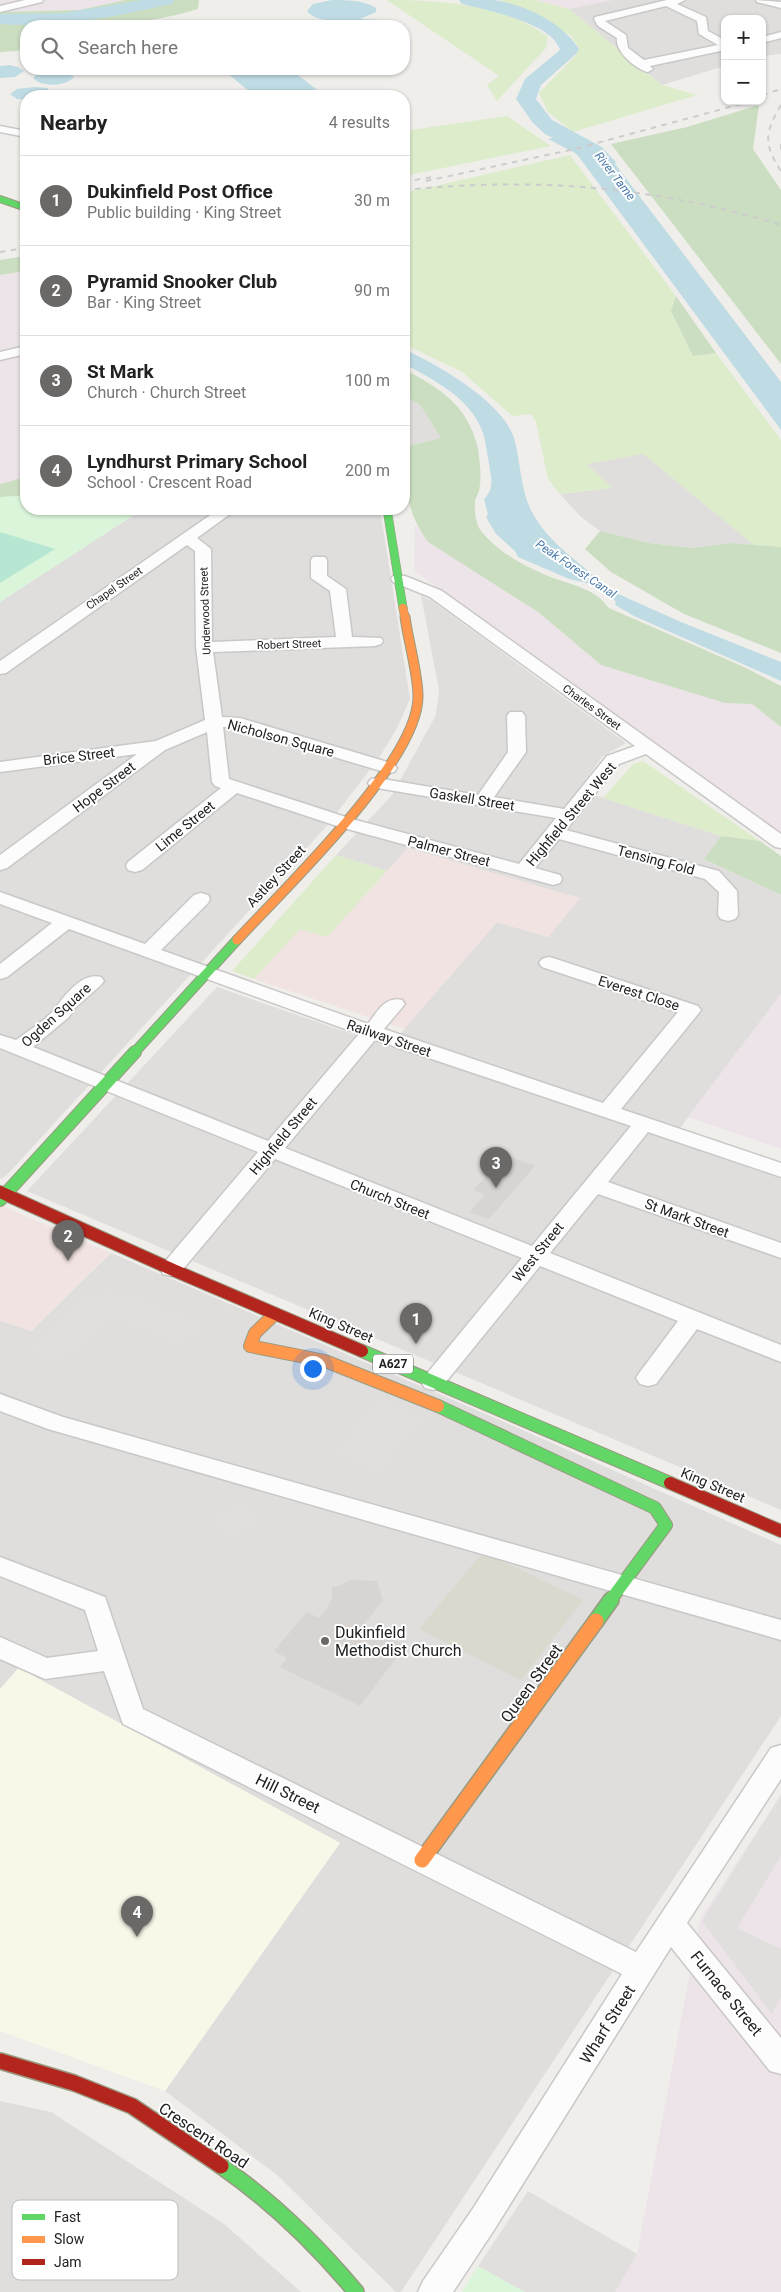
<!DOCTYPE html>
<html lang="en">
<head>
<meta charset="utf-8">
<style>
	body { margin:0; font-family:Roboto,sans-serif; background:#f2f2f2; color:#222 }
	.controls { position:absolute; right:15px; top:15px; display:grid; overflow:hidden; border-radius:10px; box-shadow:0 1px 4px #0004 }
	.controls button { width:45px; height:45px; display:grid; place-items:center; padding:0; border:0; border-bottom:1px solid #e0e0e0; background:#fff; color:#222; font:25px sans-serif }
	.you { position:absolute; left:312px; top:1368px; width:18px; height:18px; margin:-12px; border:4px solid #fff; border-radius:50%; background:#1a73e8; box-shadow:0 0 0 8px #1a73e833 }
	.badge { display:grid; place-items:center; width:32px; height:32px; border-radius:50%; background:#6a6968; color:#fff; font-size:16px; font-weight:700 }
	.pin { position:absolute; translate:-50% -41px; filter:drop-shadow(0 1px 2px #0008) }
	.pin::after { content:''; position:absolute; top:26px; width:18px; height:15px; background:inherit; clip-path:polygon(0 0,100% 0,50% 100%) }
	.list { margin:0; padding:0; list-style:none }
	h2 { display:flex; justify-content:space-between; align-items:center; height:65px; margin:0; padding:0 20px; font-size:21px }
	h2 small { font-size:16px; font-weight:400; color:#767676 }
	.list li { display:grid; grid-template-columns:32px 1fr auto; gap:15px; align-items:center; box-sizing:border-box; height:90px; padding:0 20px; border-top:1px solid #e0e0e0 }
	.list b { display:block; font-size:19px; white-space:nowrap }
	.list p { margin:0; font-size:16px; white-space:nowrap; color:#767676 }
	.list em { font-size:16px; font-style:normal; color:#767676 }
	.icon { flex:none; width:28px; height:28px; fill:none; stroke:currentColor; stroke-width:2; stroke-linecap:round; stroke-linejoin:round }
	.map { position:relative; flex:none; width:781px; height:2292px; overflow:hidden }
	.search { position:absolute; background:#fff; box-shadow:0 1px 4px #0004; left:20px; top:20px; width:390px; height:55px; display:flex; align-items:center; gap:12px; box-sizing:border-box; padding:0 18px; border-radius:20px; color:#767676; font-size:19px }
	.panel { position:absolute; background:#fff; box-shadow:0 1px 4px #0004; left:20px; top:90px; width:390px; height:425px; border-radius:20px }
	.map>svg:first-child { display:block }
	.residential { fill:#dfdedc }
	.commercial { fill:#f1e3e1 }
	.industrial { fill:#ede4e9 }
	.education { fill:#f8f7e8 }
	.construction { fill:#d9d9cd }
	.grass { fill:#ddeccb }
	.forest { fill:#cbdec1 }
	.park { fill:#daf5da }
	.pitch { fill:#b7e6d2 }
	.parking { fill:#e0dfde }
	.water { fill:#bfdbe3 }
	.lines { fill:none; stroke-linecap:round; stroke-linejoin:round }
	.river { fill:#bfdbe3; fill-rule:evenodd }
	.building { fill:#d7d4d2 }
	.street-casing { stroke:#c9c8c7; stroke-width:3 }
	.fast-far4-casing { stroke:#999a82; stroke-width:8 }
	.fast-far3-casing { stroke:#999a82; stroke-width:9 }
	.fast-far2-casing { stroke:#999a82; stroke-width:11 }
	.fast-far1-casing { stroke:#999a82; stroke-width:14 }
	.fast-casing { stroke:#999a82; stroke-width:18 }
	.slow-far3-casing { stroke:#999a82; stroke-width:9 }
	.slow-far2-casing { stroke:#999a82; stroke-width:11 }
	.slow-far1-casing { stroke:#999a82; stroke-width:14 }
	.slow-casing { stroke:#999a82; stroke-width:18 }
	.jam-far1-casing { stroke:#999a82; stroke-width:14 }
	.jam-casing { stroke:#999a82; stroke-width:18 }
	.street { fill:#fdfcfc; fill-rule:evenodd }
	.fast-far4 { stroke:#63d668; stroke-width:6 }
	.fast-far3 { stroke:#63d668; stroke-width:8 }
	.fast-far2 { stroke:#63d668; stroke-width:9 }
	.fast-far1 { stroke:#63d668; stroke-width:12 }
	.fast { stroke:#63d668; stroke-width:15 }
	.slow-far3 { stroke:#ff974d; stroke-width:8 }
	.slow-far2 { stroke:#ff974d; stroke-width:9 }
	.slow-far1 { stroke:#ff974d; stroke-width:12 }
	.slow { stroke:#ff974d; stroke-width:15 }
	.jam-far1 { stroke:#b3261e; stroke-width:12 }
	.jam { stroke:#b3261e; stroke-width:15 }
	.rail { stroke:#ccc; stroke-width:2; stroke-dasharray:5.5 5.5; stroke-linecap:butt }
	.poi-dot { fill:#6a6968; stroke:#fff; stroke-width:2 }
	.labels { text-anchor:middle; stroke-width:4; stroke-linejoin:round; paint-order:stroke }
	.far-street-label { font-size:11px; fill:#222; stroke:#fff }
	.far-water-label { font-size:12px; font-style:italic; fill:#4a7aab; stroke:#fff }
	.shield { fill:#fff; stroke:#646464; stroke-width:1 }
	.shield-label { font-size:12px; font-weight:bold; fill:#222 }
	.street-label { font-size:14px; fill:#222; stroke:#fff }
	.near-poi-label { font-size:16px; fill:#222; stroke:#fff; text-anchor:start }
	.near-street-label { font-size:16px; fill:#222; stroke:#fff }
	.key { fill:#fff; stroke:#bdbdbd; stroke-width:1 }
	.key-label { font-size:14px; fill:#222 }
</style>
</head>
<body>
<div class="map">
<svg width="781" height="2292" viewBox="0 0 781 2292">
	<rect width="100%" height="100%" fill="#f0eeeb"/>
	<path class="residential" d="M606 0H781V54L762 56V19H725V66L662 85 569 9Z
		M404 395 420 405 441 438 404 447Z
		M643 453 754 545 730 543 692 548 649 543 600 531 581 517 560 494 612 488 586 464Z
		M143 509H380L410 699 397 728 379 758 325 828 6 1176 0 1179V602Z
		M421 596 432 601 626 743 602 757 579 790 721 836 704 859 781 895V994L671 1140 781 1179V1510L27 1191 217 987 392 1048 404 1029 497 922 548 937 579 899 408 848 387 871 336 855 392 795 436 715 439 690Z
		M111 1253 518 1428 781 1545V1716L401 2292H396L277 2175 165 2091 340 1843 18 1668 0 1689V1322L1 1321 31 1331Z
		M0 2101 51 2112 224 2224 301 2292H0Z"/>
	<path class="commercial" d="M408 848 580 898 548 937 497 922 404 1029 254 979 300 929 327 937Z
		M0 1205 111 1253 31 1331 2 1321 0 1322Z"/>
	<path class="industrial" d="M0 0H125L79 10 0 12Z
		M535 0H613L569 9Z
		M26 271V477L0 484V275Z
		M415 525 428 542 538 612 601 665 725 703 752 704 781 727V833L414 571Z
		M781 994V1149L688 1117Z
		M781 1794V2292H615L637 2254 700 1919Z"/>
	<path class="education" d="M19 1668 340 1843 165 2091 0 2031V1689Z"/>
	<path class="construction" d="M483 1552 583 1600 521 1680 419 1629Z"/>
	<path class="grass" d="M387 0C438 0 506 4 548 37L546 48 497 101 487 85 499 76Z
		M500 0H535L569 9 662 85 697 95 573 132 548 112 539 93 576 55 579 48 570 35 515 9Z
		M507 116 551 146 404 176V131Z
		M570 155 676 296 671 311 693 356 716 353 781 440V547L754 545 643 454 587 464 612 488 560 494 548 479 536 422 531 414 514 416 511 415 462 372 404 344V193Z
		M643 761 760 841 721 836 603 798 633 764Z
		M336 855 387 871 327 937 300 929 254 979 232 971Z"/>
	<path class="forest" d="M125 0H199L198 9C139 27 87 26 26 26V47L17 51 0 52V12L79 10Z
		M759 105 753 149 781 190V364L611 144 687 127Z
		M26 256V271L0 275V260Z
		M676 296 716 353 693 356 671 311Z
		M404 369C441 389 468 405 478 449 480 463 482 477 479 491 478 495 475 498 475 502 474 507 476 523 479 528 496 553 536 573 565 582 583 588 597 592 609 608L744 667 781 686V727L752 704 725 703 601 665 538 612 428 542C406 512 404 483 404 447L441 438 420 405 404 395Z
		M26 477V496L0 497V484Z
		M600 531 649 543 692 548 730 543 781 547V653L684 614 611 572 585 549Z
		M721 836 760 841 781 856V895L704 859Z"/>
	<path class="park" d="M26 496V509H143L0 602V497Z
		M478 2266 525 2292H462Z"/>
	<path class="pitch" d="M0 532 55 549 0 583Z"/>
	<path class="parking" d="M105 1293 130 1297 201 1326 182 1343 111 1314 58 1363 30 1351 82 1300Z
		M381 1401 422 1419 379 1469 337 1451Z
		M244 1507 257 1525 227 1536 216 1518Z
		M781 1795V1856L737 1928 781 1949V1997L772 2014 702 1921Z
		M528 2191 637 2254 615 2292H525L478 2266Z"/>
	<path class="water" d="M332 0C347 0 364 0 376 8V12L360 19 382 20 404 26H337L352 20C338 20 316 23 307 11L313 4Z
		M9 65 18 67 24 71 15 77 0 78V66Z
		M222 69H290L325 96H255Z
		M51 71 67 72 74 77C66 87 41 87 33 78L37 74Z
		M34 87 47 88 52 93 49 96H26V100L17 99 10 94 17 89Z
		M568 134 602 147 781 382V430L579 157 575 153 548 139Z
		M404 349C438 365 502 401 514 438 521 462 520 490 532 512 547 541 577 561 602 582L601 584 616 593 681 622 781 662V681L634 616 615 605 616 602 610 595 591 584 569 579 518 557 515 551 496 534 486 517 488 514 484 499C495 488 491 478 489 464 487 453 486 443 483 433 471 398 434 380 404 364Z"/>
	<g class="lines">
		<path class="river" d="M142 0H175L172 4 166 5C111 18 57 28 0 24V14L63 13Z
			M459 0C470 0 483 0 494 0 526 5 562 22 579 49L577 53 541 85 536 99 552 120 600 146 616 162 613 166 606 168 599 166 586 154 545 134 533 123 516 99 525 79 560 50C553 23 486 10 462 4Z"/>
	</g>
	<path class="building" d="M505 1155 535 1166 489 1219 469 1212 485 1195 474 1190Z
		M349 1580 377 1581 383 1601 363 1625 402 1644 397 1657 360 1706 280 1667 287 1658 274 1651 307 1612 319 1618 328 1607 332 1598V1587L340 1586Z"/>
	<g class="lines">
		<g class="street-casing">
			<path id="street" d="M25 0H43L42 2 0 12V6Z
				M667 0H685L677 4 706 17 708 31 725 40V50L650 66 653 69 648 72C636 69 615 52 617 38L598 26 594 19 595 17ZM666 6 697 21 699 34 718 45 644 60 628 48 626 35 605 21Z
				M756 0 781 2V8L757 2Z
				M781 32V38L762 43V37Z
				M0 126 26 131V137L0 132Z
				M26 346V354L0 360V352Z
				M219 509H237L197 538 211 549 212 642 336 637 330 591 311 578V560L313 557H325L327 560V576L346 589 352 637 381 638 383 641 381 644 375 646 213 652 222 717 240 718 394 764 397 768 394 772 388 773 233 727H223L229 779 352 819 519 864 556 818 377 788 371 787 368 783 371 779 377 778 478 795 508 752 507 716 510 712H522L525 716 526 752 494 797 564 809 607 756 635 746 430 597 393 582 391 579 393 576H405L442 591 781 834V848L775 847 646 754 619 764 566 830 719 871 737 891 738 915 735 919 728 921 721 919 718 915 719 892 705 879 559 839 535 868 560 875 562 879 560 883 553 885 340 827 237 793 142 870 135 872 128 870 126 866 128 862 221 788 215 786 212 782 207 732 165 750 7 868 0 870V855L137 754 0 772V762L156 741 205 720 196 647 195 551 187 545 6 673 0 674V661Z
				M0 892 145 944 194 895 201 893 208 895 210 899 208 903 161 950 368 1024C377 1012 385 996 402 1000L405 1004 384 1029 603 1103 678 1012 542 967 539 963 542 959 549 957 556 959 698 1006 701 1010 698 1014 621 1109 781 1163V1177L648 1132 608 1182 781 1243V1258L598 1194 550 1253 781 1345V1362L697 1329 656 1384 648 1386 640 1384 636 1378 640 1372 678 1321 540 1266 441 1388 433 1390 425 1388 421 1382 425 1376 522 1258 275 1159 179 1274 171 1276 163 1274 160 1269 163 1264 258 1152 0 1048V1035L16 1040C28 1031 43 1022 53 1011 64 997 81 972 101 977L104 981 101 985 74 1009 69 1017 33 1047 268 1141 359 1034 69 929 7 977 0 979V964L52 923 0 904ZM375 1040 631 1126 532 1246 285 1148Z
				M0 1394 63 1417 781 1620V1640L48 1429 0 1411Z
				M0 1557 105 1597 143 1709 636 1952 771 1748 781 1745V1779L687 1923 781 2038V2074L770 2071 671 1947 494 2230 453 2292H418L423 2281 472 2210 622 1974 123 1724 104 1671 45 1679 0 1659V1637L47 1658 98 1651 85 1610 0 1576Z"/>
		</g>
		<g class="fast-far4-casing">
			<path id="fast-far4" d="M0 199 26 208"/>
		</g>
		<g class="fast-far3-casing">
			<path id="fast-far3" d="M387 509 403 608"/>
		</g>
		<g class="fast-far2-casing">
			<path id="fast-far2" d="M134 1053 237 940"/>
		</g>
		<g class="fast-far1-casing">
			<path id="fast-far1" d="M0 1200 135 1052
				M362 1351 670 1483
				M438 1406 655 1508 666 1525 610 1601"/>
		</g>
		<g class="fast-casing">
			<path id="fast" d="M596 1621 611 1600
				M221 2166C273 2202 316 2244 356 2292"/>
		</g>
		<g class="slow-far3-casing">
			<path id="slow-far3" d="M403 608 405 618"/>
		</g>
		<g class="slow-far2-casing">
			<path id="slow-far2" d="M237 940C282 891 419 761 418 696 418 674 408 640 405 617"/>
		</g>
		<g class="slow-far1-casing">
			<path id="slow-far1" d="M275 1314 255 1333 250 1346 325 1361 438 1406"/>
		</g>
		<g class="slow-casing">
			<path id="slow" d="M422 1860 596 1621"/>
		</g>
		<g class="jam-far1-casing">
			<path id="jam-far1" d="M0 1192 171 1269 362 1351
				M670 1483 781 1531"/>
		</g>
		<g class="jam-casing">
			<path id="jam" d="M0 2061 74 2083 132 2106 221 2166"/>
		</g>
		<use href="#street" class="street"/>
		<use href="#fast-far4" class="fast-far4"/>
		<use href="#fast-far3" class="fast-far3"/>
		<use href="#fast-far2" class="fast-far2"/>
		<use href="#fast-far1" class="fast-far1"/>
		<use href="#fast" class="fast"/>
		<use href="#slow-far3" class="slow-far3"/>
		<use href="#slow-far2" class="slow-far2"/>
		<use href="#slow-far1" class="slow-far1"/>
		<use href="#slow" class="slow"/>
		<use href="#jam-far1" class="jam-far1"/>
		<use href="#jam" class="jam"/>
		<path class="rail" d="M762 95 781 89
			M781 105C765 132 763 144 781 171
			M781 144V150
			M426 181 575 149 752 101
			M404 182 432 177
			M404 190C538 177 652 186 781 225
			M0 252 26 248"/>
	</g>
	<circle class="poi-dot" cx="325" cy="1641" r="5"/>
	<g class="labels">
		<g class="far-street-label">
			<text transform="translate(114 588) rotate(-35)" y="4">Chapel Street</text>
			<text transform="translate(205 611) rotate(-92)" y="4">Underwood Street</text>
			<text transform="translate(289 644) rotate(-2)" y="4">Robert Street</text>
			<text transform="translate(592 707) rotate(36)" y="4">Charles Street</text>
		</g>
		<g class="far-water-label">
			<text transform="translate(615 176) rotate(52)" y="4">River Tame</text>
			<text transform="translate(576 569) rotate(34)" y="4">Peak Forest Canal</text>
		</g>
		<rect class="shield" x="373" y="1354.5" width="40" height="19" rx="4"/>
		<g class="shield-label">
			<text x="393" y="1368">A627</text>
		</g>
		<g class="street-label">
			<text transform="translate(281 738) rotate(15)" y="5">Nicholson Square</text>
			<text transform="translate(79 756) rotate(-7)" y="5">Brice Street</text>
			<text transform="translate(104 787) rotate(-37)" y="5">Hope Street</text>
			<text transform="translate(472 799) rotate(9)" y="5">Gaskell Street</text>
			<text transform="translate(571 814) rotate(-50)" y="5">Highfield Street West</text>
			<text transform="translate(185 826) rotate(-39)" y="5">Lime Street</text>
			<text transform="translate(449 851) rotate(15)" y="5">Palmer Street</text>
			<text transform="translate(656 860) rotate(15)" y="5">Tensing Fold</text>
			<text transform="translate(276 876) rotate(-47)" y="5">Astley Street</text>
			<text transform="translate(639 993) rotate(18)" y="5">Everest Close</text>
			<text transform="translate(56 1015) rotate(-42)" y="5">Ogden Square</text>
			<text transform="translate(389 1038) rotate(19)" y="5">Railway Street</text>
			<text transform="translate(283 1136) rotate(-50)" y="5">Highfield Street</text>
			<text transform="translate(390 1199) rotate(22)" y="5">Church Street</text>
			<text transform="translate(687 1218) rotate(20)" y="5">St Mark Street</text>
			<text transform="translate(538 1252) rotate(-51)" y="5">West Street</text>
			<text transform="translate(341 1325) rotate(23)" y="5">King Street</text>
			<text transform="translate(713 1485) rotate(23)" y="5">King Street</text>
		</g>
		<g class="near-poi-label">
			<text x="335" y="1638">Dukinfield<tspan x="335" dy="18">Methodist Church</tspan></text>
		</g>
		<g class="near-street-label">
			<text transform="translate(531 1683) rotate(-54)" y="6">Queen Street</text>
			<text transform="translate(288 1793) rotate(26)" y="6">Hill Street</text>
			<text transform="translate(727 1993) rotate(51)" y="6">Furnace Street</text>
			<text transform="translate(607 2024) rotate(-58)" y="6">Wharf Street</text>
			<text transform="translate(204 2135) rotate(34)" y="6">Crescent Road</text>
		</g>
	</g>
	<rect x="12" y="2200" width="166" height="80" rx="8" class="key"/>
	<rect x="22" y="2214" width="23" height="6" fill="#63d668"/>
	<rect x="22" y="2236" width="23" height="7" fill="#ff974d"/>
	<rect x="22" y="2259" width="23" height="6" fill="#b3261e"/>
	<g class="key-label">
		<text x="54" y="2222">Fast</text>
		<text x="54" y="2244">Slow</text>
		<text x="54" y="2267">Jam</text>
	</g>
</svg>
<div class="controls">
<button>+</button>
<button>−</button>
</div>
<div class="you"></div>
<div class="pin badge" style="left:416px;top:1344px">1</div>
<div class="pin badge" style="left:68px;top:1261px">2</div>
<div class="pin badge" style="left:496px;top:1188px">3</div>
<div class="pin badge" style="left:137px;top:1937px">4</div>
<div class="search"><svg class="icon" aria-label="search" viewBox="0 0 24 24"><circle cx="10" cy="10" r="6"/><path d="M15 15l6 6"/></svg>Search here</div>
<section class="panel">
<h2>Nearby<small>4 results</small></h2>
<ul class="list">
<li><span class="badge">1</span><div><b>Dukinfield Post Office</b><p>Public building · King Street</p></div><em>30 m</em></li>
<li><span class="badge">2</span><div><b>Pyramid Snooker Club</b><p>Bar · King Street</p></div><em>90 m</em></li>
<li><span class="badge">3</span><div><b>St Mark</b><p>Church · Church Street</p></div><em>100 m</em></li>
<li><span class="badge">4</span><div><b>Lyndhurst Primary School</b><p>School · Crescent Road</p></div><em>200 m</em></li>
</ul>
</section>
</div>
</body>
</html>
